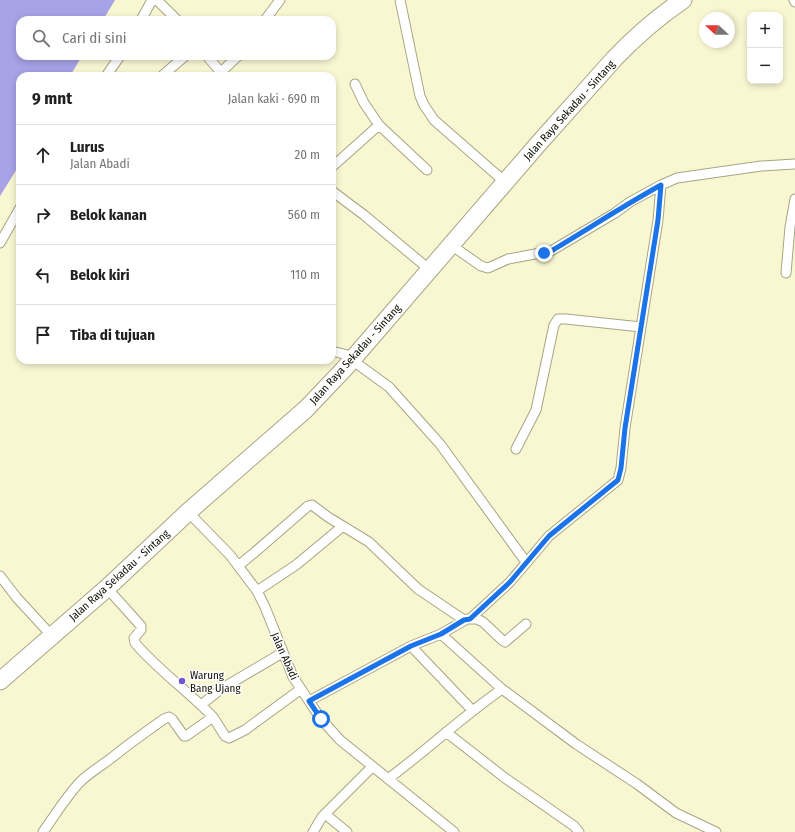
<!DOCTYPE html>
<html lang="id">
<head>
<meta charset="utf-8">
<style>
	body { margin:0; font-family:"Fira Sans Condensed",sans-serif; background:#f6f6f6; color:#222 }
	.controls { position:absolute; right:12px; top:12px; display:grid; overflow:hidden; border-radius:8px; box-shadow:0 2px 6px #0003 }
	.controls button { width:36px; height:36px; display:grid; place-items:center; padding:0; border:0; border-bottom:1px solid #e0e0e0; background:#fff; color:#222; font:20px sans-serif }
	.compass { position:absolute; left:699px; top:12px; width:36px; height:36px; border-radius:50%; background:#fff; box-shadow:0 2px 6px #0003; rotate:292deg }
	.stop { position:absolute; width:12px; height:12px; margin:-9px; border:3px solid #1a73e8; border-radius:50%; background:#fff }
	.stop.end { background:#1a73e8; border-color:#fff; box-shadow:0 1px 4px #0008 }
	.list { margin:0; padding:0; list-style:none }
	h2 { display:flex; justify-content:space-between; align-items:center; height:52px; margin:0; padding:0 16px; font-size:17px }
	h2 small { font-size:13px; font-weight:400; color:#767676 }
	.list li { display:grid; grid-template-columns:26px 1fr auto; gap:12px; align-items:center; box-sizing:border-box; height:60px; padding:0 16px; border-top:1px solid #e0e0e0 }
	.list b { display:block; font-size:15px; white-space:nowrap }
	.list p { margin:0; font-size:13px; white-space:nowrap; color:#767676 }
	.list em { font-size:13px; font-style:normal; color:#767676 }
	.icon { flex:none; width:22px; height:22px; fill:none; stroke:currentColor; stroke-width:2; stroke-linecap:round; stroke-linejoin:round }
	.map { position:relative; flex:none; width:795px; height:832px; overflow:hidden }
	.search { position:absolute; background:#fff; box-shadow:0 2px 6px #0003; left:16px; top:16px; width:320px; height:44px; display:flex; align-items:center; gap:10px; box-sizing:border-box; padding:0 14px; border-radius:12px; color:#767676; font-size:15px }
	.panel { position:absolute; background:#fff; box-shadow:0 2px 6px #0003; left:16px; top:72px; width:320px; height:292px; border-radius:12px }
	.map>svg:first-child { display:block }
	.water { fill:#a7a1e6 }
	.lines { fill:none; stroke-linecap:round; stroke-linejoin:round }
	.street-casing { stroke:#a8a583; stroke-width:11 }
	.highway-casing { stroke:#a8a583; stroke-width:19 }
	.street { stroke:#fff; stroke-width:9 }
	.highway { stroke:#fff; stroke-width:17 }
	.route { stroke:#1a73e8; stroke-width:5 }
	.poi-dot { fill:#7057d1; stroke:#fff; stroke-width:1.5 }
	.labels { text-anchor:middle; stroke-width:3; stroke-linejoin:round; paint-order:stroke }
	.street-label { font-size:11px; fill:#111004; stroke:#fff }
	.poi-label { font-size:11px; fill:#111004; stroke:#fff; text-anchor:start }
</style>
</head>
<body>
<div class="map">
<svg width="795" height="832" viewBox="0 0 795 832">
	<rect width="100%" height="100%" fill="#f9f6d2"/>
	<path class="water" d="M0 0H115L103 20H20V56H82L70 76H20V164L0 196Z"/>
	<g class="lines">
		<g class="street-casing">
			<path id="street" d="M157 0 177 20
				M400 0 420 96 424 105 434 120 505 182
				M794 0 795 2
				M141 20 152 0
				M265 20 280 0
				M207 56 224 76
				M221 72 238 56
				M163 75 185 56
				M106 76 120 56
				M355 84 364 103 379 125 427 170
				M332 167 379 125
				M332 191 364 215 430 270
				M0 243 20 208
				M451 245 481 266 488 268 508 259 551 251 615 213 630 202 661 185 677 178 761 166 795 164
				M786 273 790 227 795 199
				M332 351 355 357
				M352 360 389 387 440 444 526 562
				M516 449 536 410 554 325 558 319H566L641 327
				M188 512 230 555 257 591 265 607 293 677 321 719 340 740 454 832
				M238 566 255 552 308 506 312 505 328 517 369 542 418 589 464 620
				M0 576 17 598 52 636
				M107 588 141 626V630L134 638 135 643C158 670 188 691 213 717
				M257 591 296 565 343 526
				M470 619 510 582 549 536 618 480 621 468 625 428 658 220 661 185
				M441 634 502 689 576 744 637 784 676 813 716 832
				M411 646 472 710
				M309 701 411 646 441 634 467 619H477L483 622 502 640 505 642 526 624
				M201 705 221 689 282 653
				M446 732 505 778 574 826 579 832
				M388 779C427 750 462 717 502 689
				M325 814 347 832
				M43 832C55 815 66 797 80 782 90 772 103 765 114 756 130 743 147 731 164 719L169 717 172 719 184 736H186L213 717 225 736 229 738 245 730 301 689
				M313 832 322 817 372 767"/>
		</g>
		<g class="highway-casing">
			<path id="highway" d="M0 681 107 588 188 512 306 409 344 369 539 143 614 59C635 37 658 17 683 0"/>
		</g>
		<use href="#street" class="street"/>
		<use href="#highway" class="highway"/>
	</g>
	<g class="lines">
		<path class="route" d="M321 719 309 701 411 646 441 634 464 620 470 619 510 582 549 536 618 480 621 468 625 428 658 220 661 185C623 206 588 229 551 251L544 253"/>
	</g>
	<circle class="poi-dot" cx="182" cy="681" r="4"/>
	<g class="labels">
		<g class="street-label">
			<text transform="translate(569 110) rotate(-48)" y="4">Jalan Raya Sekadau - Sintang</text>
			<text transform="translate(355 354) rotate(-48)" y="4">Jalan Raya Sekadau - Sintang</text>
			<text transform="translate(119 575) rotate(-42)" y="4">Jalan Raya Sekadau - Sintang</text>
			<text transform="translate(285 656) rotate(66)" y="4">Jalan Abadi</text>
		</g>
		<g class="poi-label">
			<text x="190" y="679">Warung<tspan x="190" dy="13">Bang Ujang</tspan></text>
		</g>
	</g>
</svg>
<div class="controls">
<button>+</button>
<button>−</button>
</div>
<svg class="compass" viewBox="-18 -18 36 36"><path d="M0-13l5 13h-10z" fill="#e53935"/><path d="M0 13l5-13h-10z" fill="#767676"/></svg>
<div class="stop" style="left:321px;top:719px"></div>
<div class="stop end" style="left:544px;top:253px"></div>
<div class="search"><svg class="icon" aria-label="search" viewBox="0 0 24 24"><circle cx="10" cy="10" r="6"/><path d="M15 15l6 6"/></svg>Cari di sini</div>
<section class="panel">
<h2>9 mnt<small>Jalan kaki · 690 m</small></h2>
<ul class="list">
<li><svg class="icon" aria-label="ahead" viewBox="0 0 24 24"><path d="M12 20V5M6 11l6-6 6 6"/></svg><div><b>Lurus</b><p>Jalan Abadi</p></div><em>20 m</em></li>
<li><svg class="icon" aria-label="right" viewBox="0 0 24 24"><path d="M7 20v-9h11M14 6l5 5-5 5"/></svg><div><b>Belok kanan</b></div><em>560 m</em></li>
<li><svg class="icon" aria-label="left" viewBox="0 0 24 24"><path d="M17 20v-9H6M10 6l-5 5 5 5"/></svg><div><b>Belok kiri</b></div><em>110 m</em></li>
<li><svg class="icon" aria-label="arrive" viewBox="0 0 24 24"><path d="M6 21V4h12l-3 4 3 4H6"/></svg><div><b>Tiba di tujuan</b></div></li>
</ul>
</section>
</div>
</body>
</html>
